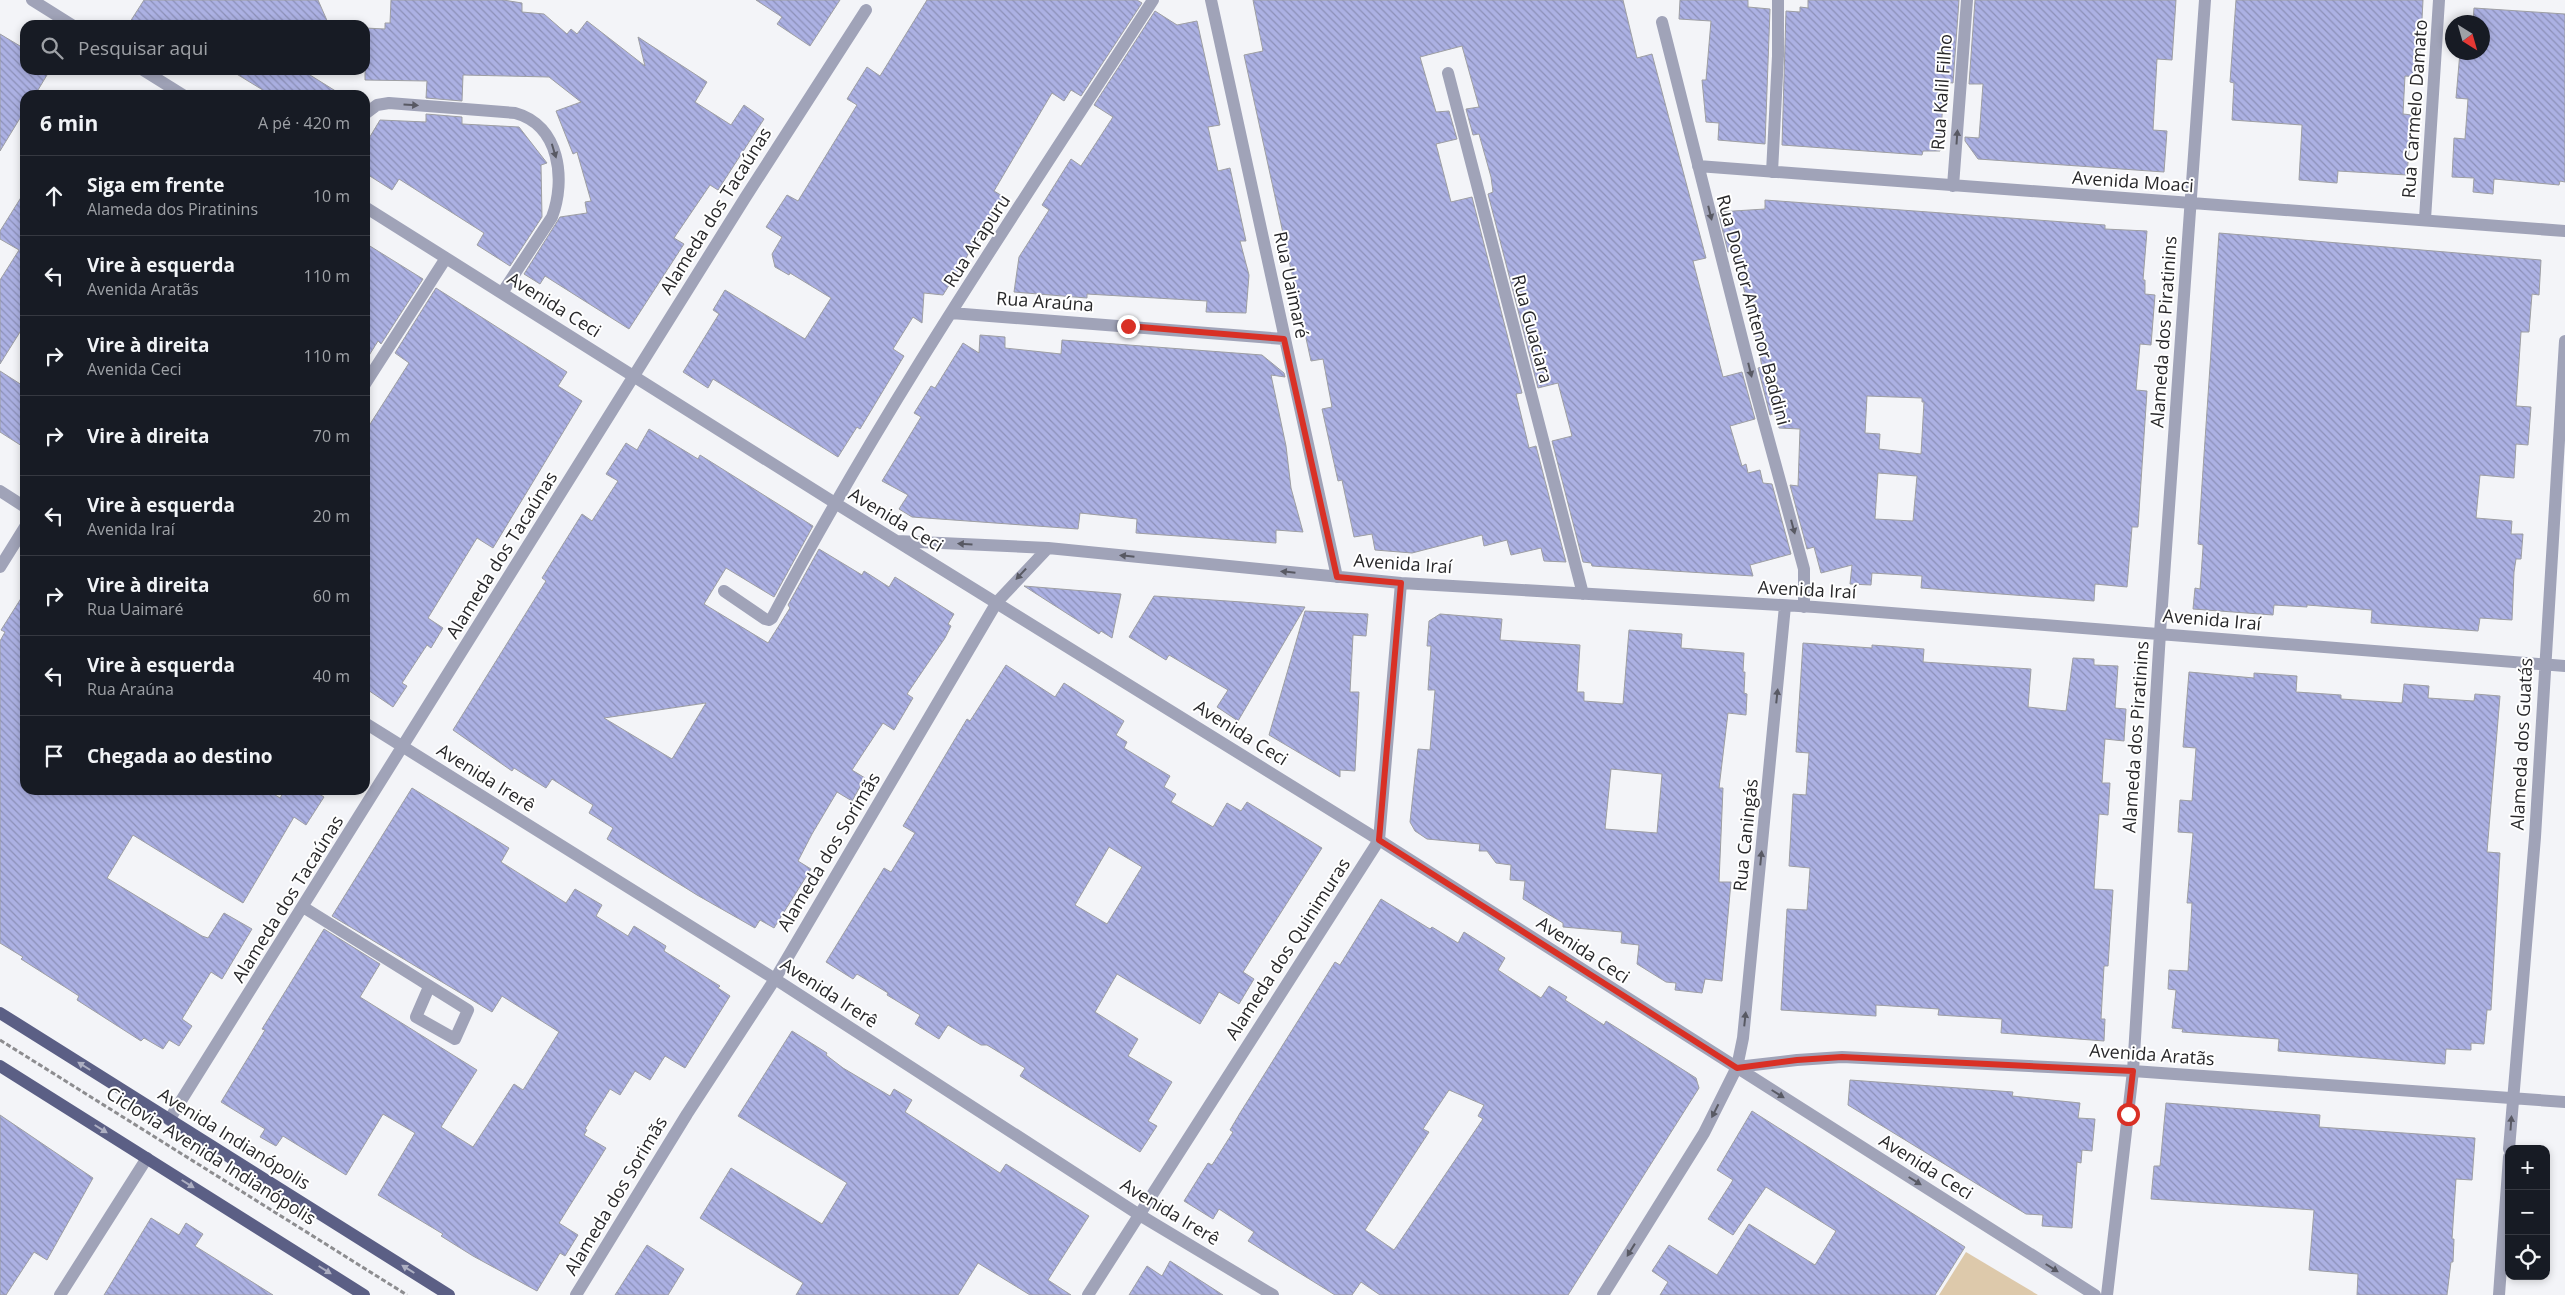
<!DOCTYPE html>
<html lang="pt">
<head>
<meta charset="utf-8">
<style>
	body { margin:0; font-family:"Open Sans",sans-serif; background:#242831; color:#f1f3f6 }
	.controls { position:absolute; right:15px; bottom:15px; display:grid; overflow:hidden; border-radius:10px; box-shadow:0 2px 8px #0003 }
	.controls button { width:45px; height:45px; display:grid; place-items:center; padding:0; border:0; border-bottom:1px solid #363941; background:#171b24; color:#f1f3f6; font:25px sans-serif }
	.compass { position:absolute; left:2445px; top:15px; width:45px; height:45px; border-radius:50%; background:#171b24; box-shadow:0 2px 8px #0003; rotate:143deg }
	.stop { position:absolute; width:15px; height:15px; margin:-11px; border:4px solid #d93025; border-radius:50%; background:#fff }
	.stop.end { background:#d93025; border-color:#fff; box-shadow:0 1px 5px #0008 }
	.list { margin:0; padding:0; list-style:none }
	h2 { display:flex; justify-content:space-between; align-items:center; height:65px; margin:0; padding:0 20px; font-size:21px }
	h2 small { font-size:16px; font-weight:400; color:#9ea1a6 }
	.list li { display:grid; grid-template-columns:32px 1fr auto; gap:15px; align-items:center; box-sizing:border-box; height:80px; padding:0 20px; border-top:1px solid #363941 }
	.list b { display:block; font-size:19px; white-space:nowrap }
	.list p { margin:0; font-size:16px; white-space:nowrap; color:#9ea1a6 }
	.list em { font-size:16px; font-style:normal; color:#9ea1a6 }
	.icon { flex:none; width:28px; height:28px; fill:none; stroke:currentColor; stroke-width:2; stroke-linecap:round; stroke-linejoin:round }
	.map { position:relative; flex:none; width:2565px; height:1295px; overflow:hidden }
	.search { position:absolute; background:#171b24; box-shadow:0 2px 8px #0003; left:20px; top:20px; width:350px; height:55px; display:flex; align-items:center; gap:12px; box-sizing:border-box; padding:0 18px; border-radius:15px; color:#9ea1a6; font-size:19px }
	.panel { position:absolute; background:#171b24; box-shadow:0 2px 8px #0003; left:20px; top:90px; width:350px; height:705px; border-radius:15px }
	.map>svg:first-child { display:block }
	.green { fill:#ddc9ab }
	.building { fill:url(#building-back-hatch); stroke:#9e9fa3; fill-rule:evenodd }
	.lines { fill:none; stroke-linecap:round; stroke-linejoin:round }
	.path { stroke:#8d8d90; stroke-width:3; stroke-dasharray:5 2.5; stroke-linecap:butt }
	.minor { stroke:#a0a3b8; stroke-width:12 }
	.major { stroke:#5b5f85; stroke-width:12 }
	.oneway { fill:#585963 }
	.oneway2 { fill:#adafc2 }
	.route { stroke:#d93025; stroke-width:6 }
	.labels { text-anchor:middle; stroke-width:4; stroke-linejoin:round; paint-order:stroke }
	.street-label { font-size:18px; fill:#28282a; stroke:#fff }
</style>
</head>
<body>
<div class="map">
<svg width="2565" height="1295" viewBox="0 0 2565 1295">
	<defs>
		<pattern id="building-back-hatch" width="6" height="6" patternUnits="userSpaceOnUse" patternTransform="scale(1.25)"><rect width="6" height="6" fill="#acb1e3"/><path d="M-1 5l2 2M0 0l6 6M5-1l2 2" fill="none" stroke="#8c90b8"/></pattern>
	</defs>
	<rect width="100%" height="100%" fill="#f3f4f8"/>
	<path class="green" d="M1966 1252 2038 1295H1939Z"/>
	<path class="building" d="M144 0H318L329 25H128Z
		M391 0H503L522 3V12L544 14 567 34 571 29 577 34 587 21 645 66 638 37 707 82 695 102 731 125 744 105 764 119 718 190 710 185 674 238 684 244 629 329 545 276 540 284 524 274 560 217 587 213 585 202 591 201 577 152 573 154 556 111 581 102 549 77 463 75 462 101 426 98 427 81 365 80V28L385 29V23H390Z
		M756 0H840L810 46 777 24 782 17Z
		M927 0H1137L1142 3 1081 96 1071 90 1064 101 1052 93 994 191 1004 197 943 295 924 293 922 323 913 317 893 349 904 356 860 429 857 427 838 457 713 379 708 388 683 372 719 314 713 310 725 290 805 339 831 298 790 273 789 275 775 267 772 254 782 237 766 227 787 195 798 201 857 105 847 99 867 67 880 76Z
		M1253 0H1623L1637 58 1652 54 1706 258 1693 261 1723 377 1742 372 1755 419 1730 426 1742 466 1746 464 1748 473 1760 470 1763 483 1772 484 1791 554 1750 565 1753 576 1592 566 1591 563 1583 562 1552 441 1572 436 1558 383 1538 388 1488 194 1493 192 1491 177 1479 134 1473 135 1466 109 1479 107 1462 46 1420 57 1436 112 1449 111 1457 139 1436 144 1451 202 1472 197 1522 393 1516 394 1529 448 1536 446 1566 562 1544 561 1541 548 1511 555 1507 540 1484 546 1482 535 1412 553 1375 550 1372 534 1354 537 1342 480 1338 481 1322 409 1332 407 1323 359 1311 361 1244 55 1263 51Z
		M1680 0H1748V7L1770 9 1765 144 1718 140 1719 123 1706 122 1702 80H1706L1711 21 1679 19Z
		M1808 0H1959L1953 83 1944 82 1940 151H1923L1922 155 1782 145 1786 11 1800 12V7L1808 8Z
		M1975 0H2176L2172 60 2157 59 2153 130 2167 131 2164 172 1978 159 1965 141V137L1979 138 1983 84H1969Z
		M2236 0H2423L2419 77 2405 76 2403 114 2412 115 2407 175 2338 171 2337 183 2299 180 2302 125 2232 120 2234 83 2230 82Z
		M2474 8 2565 14V182L2560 181 2559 185 2494 179 2493 194 2473 192 2474 178 2452 177 2454 138 2465 139 2468 99 2456 98 2460 52H2482V22H2473Z
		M1155 11 1177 25 1197 21 1220 125 1208 127 1218 171 1230 168 1246 241H1240L1249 275 1246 313 1206 312 1207 301 1087 294V298L1014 292 1019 257 1049 210 1042 205 1071 159 1081 166 1113 117 1094 105Z
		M0 34 25 49V70H50L35 95H25V110L0 151Z
		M230 70H302L342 95H271Z
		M426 114 462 117V124L519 127 547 163 541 165 542 217 510 266 477 245 484 233 440 205 399 179 392 190 365 173V145L380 120 426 122Z
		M25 191V324L0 364V280L19 250 0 239V231Z
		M1765 200 2105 225V229L2147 231 2143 280H2145V294L2155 295 2151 345 2140 344 2136 390 2147 391 2138 527H2132L2127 587 2095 584 2094 601 1921 588 1922 576 1872 573 1871 585 1850 584 1852 565 1821 573 1814 547 1807 549 1790 485 1798 486 1800 429 1779 428 1776 413 1770 415 1758 368 1762 367 1758 345 1734 250 1728 252 1718 212 1765 209ZM1867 396 1922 398V402H1924L1921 454 1879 449 1880 434 1865 433ZM1878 473 1917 476 1913 521 1875 519Z
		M2219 233 2541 260 2539 295 2532 294 2529 332H2521L2516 406 2531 407 2528 445 2516 444 2514 478 2480 475 2476 518 2512 521 2511 534H2523L2521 559H2516L2514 572 2512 620 2480 618 2478 631 2371 623 2372 610 2307 605V607L2274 605 2273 615 2193 609 2195 588 2200 589 2203 548V545L2198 544Z
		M365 243 423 279 381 344 378 341 365 362Z
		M436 288 567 372 558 386 582 401 493 548 477 538 428 618 443 628 431 648 427 645 402 683 407 686 393 707 365 688V432L409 363 395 353Z
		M980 335 1005 337V348L1061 354 1062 340 1262 355 1284 373 1285 377 1271 375 1286 446 1291 488 1303 532 1276 530V543L1136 533 1137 519 1080 513 1078 529 912 517 899 509 908 495 882 481 921 417 914 413 931 386 935 388 963 343 979 353Z
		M0 371 25 387V448L0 432Z
		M649 429 698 459 700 455 813 526 774 597 726 568 704 604 768 643 790 608 788 605 819 549 862 575 864 571 889 587 895 577 954 614 948 624 951 626 945 638 907 694 913 698 894 730 883 723 852 770 865 778 852 801 837 792 812 834 798 861 811 869 774 928 760 920 755 928 697 895 607 839 613 828 589 813 593 805 552 779 546 788 514 768 512 771 453 730 546 581 542 578 582 514 592 521 618 481 606 474 626 443 637 450ZM706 703 672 759 604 718Z
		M1024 586 1121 594 1112 638 1101 631 1099 634Z
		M25 592V790H267L280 798 285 790H313L324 797 306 825 294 817 243 903 133 835 107 878 202 936 208 938 224 913 252 929 222 979 211 972 182 1019 192 1026 179 1046 169 1040 163 1049 144 1038 141 1041 77 1000 79 996 21 959 23 957 0 943V641L5 632 1 630Z
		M1154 596 1242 602 1305 607 1238 721 1217 707 1228 690 1169 655 1166 660 1129 637Z
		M1305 611 1368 614 1366 636 1353 635 1350 692H1359L1355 771 1340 770V777L1269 735Z
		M1440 614 1502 619 1500 640 1580 645 1577 692H1584V701L1623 704 1629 630 1682 634 1681 648 1744 653 1743 672H1745L1744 693 1747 694 1746 715 1728 713 1719 788H1723L1719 882H1731L1722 981 1705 979 1702 993 1675 990 1676 983 1666 982 1637 964 1639 945 1621 943 1622 932 1563 927V923L1523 899 1525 881 1510 880 1511 865 1496 863 1487 851H1479L1480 844 1427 839 1415 831 1410 822 1418 749 1430 750 1435 690H1428L1431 646H1427L1429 621ZM1611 769 1662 774 1657 833 1605 829Z
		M1803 643 1872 648V645L1924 649 1923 662 2031 669 2028 707 2066 711 2073 658 2094 659V665L2118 666 2115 708 2126 709 2124 741 2105 739 2102 783H2110L2108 815 2099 814 2094 889 2113 890 2108 966H2104L2101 1019H2105L2104 1041 2001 1033 2002 1019 1938 1015 1939 1009 1876 1005V1016L1781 1010 1787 909 1807 910 1810 868 1789 866 1793 794 1806 795 1809 753 1796 752Z
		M1006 665 1055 697 1064 683 1124 721 1116 735 1127 742 1124 748 1170 776 1164 787 1176 794 1171 802 1213 827 1227 803 1241 811 1247 802 1322 848 1243 972 1254 979 1239 1004 1219 992 1200 1024 1117 974 1095 1012 1138 1039 1128 1056 1172 1082 1148 1121 1157 1126 1140 1152 1020 1076 1025 1068 987 1045H981L948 1025 939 1039 915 1024 920 1015 887 995 888 993 857 974 853 979 826 962 884 868 891 872 915 833 903 826 967 719 970 721ZM1109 847 1142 867 1107 924 1075 905Z
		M2189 672 2254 678V673L2297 676 2296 692 2341 695V699L2402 703 2404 684 2429 686 2428 698 2474 701 2475 694 2500 696 2487 852 2500 853 2491 1010H2487L2484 1044 2471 1043V1050L2446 1049 2445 1064 2278 1051 2279 1039 2182 1032 2183 1029 2172 1028 2176 990 2168 989 2169 970 2188 971 2192 903H2187L2193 833 2178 832 2180 800 2192 801 2196 748 2183 747Z
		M412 788 509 848 501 862 566 903 575 889 602 905 596 916 628 936 634 926 666 946 664 951 720 986 718 988 730 996 685 1068 665 1056 650 1080 635 1071 620 1095 610 1089 585 1129 587 1130 584 1135 606 1148 559 1223 578 1235 565 1256 560 1253 537 1291 473 1256 441 1236 443 1234 378 1195 415 1133 383 1114 346 1175 283 1136 276 1146 260 1137 265 1129 221 1102 265 1030 262 1029 324 929 380 964 360 997 477 1070 441 1127 473 1147 514 1084 523 1090 559 1032 502 996 492 1012 332 916Z
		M1381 899 1430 929 1432 927 1458 943 1464 932 1505 958 1498 970 1541 998 1549 986 1567 997 1565 1000 1604 1025 1606 1021 1696 1078 1699 1088 1568 1295H1380L1361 1282 1352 1295H1335L1248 1241 1254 1232 1219 1209 1213 1219 1184 1201 1208 1163 1212 1165 1233 1132 1230 1130 1240 1113 1335 962 1340 965ZM1449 1090 1484 1105 1478 1116 1483 1119 1394 1250 1365 1230 1429 1132 1423 1129Z
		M792 1031 827 1053 826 1055 843 1068 890 1096 894 1089 912 1100 905 1112 1000 1173 1006 1164 1089 1216 1048 1280 1071 1295H1030L978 1263 958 1295H796L803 1283 700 1218 731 1168 822 1224 847 1183 738 1116Z
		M1850 1080 2013 1092 2012 1096 2080 1103 2078 1118 2095 1119 2092 1151 2082 1150 2081 1163 2077 1162 2072 1228 2042 1226 2043 1215 2026 1214 1848 1105Z
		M2166 1103 2320 1115 2319 1127 2475 1138 2472 1180 2456 1179 2452 1239H2454L2453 1262H2451L2447 1295H2357L2358 1274 2309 1270 2314 1210 2151 1199 2154 1166H2160Z
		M1752 1111 1965 1247 1935 1295H1660L1668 1282 1652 1271 1669 1245 1717 1275 1749 1224 1815 1265 1836 1231 1766 1187 1733 1235 1708 1219 1733 1180 1717 1170Z
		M0 1115 93 1178 47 1260 34 1252 6 1295H0Z
		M151 1218 179 1235 186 1223 203 1234 195 1246 273 1295H104Z
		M647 1245 684 1269 668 1295H615Z
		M1170 1261 1223 1295H1129L1147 1266 1162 1276Z"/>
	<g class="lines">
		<path class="path" d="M0 1040 407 1295"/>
		<path class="minor" d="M32 0 72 25
			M1211 0 1337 577
			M1662 22 1753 382 1804 569V607
			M143 70 183 95
			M1448 73 1583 594
			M365 114 377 105 389 103 515 113C560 125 566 180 552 217L502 293
			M1698 166 2565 231
			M1772 172 1778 56V0
			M1953 186 1967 0
			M365 207 835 503 1379 840 2095 1295
			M2425 219 2439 0
			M951 313 1284 339
			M365 384 446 258
			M0 491 25 507
			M897 541 1048 548 1401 583 1815 607 2565 666
			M0 567 25 527
			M724 591 765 619 769 620 772 618C885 404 1022 203 1153 0
			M365 723 775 979 1138 1214 1273 1295
			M303 907 468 1010 455 1039 416 1017 429 987
			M1737 1067 1797 1060 1842 1057 2133 1071 2565 1102
			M169 1120 745 198 866 10
			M2509 1149 2535 837 2565 341
			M60 1295 147 1158
			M576 1295 687 1114 775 979 997 602 1048 548
			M1088 1295 1379 840 1401 583
			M1603 1295 1704 1133 1737 1067 1743 1038 1785 606
			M2107 1295 2133 1071 2160 633 2205 0
			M2499 1295 2509 1157"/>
		<path class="major" d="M0 1013 449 1295
			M0 1066 364 1295"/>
	</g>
	<defs><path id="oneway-solid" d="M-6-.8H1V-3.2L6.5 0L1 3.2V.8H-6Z" transform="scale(1.25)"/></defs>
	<g class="oneway">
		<use href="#oneway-solid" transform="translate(411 105) rotate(4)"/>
		<use href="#oneway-solid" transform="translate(1957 137) rotate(-86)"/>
		<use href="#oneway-solid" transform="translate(554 151) rotate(73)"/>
		<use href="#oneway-solid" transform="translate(1710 213) rotate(76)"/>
		<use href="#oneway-solid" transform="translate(1750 370) rotate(76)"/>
		<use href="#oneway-solid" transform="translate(1793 527) rotate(75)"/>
		<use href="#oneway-solid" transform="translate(965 544) rotate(-177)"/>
		<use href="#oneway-solid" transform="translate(1127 556) rotate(-174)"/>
		<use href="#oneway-solid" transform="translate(1288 572) rotate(-174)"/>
		<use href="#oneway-solid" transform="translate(1021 574) rotate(133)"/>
		<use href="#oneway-solid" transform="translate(1777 696) rotate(-84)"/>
		<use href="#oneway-solid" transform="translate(1761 858) rotate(-84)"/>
		<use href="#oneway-solid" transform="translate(1745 1019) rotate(-84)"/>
		<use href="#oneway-solid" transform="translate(1778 1094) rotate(32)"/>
		<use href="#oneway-solid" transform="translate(1715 1111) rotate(117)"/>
		<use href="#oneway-solid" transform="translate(2511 1123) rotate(-86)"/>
		<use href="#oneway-solid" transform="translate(1915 1181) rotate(32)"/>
		<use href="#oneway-solid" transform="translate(1631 1250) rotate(122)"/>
		<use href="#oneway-solid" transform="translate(2052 1268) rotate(32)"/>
	</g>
	<g class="oneway2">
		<use href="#oneway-solid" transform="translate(84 1066) rotate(-148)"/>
		<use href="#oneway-solid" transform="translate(101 1129) rotate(32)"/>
		<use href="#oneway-solid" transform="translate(188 1184) rotate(32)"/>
		<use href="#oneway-solid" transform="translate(408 1269) rotate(-148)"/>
		<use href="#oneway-solid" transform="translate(325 1270) rotate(32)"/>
	</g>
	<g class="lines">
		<path class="route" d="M1128 326 1284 339 1337 577 1401 583 1379 840 1737 1068 1797 1060 1842 1057 2133 1071 2128 1114"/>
	</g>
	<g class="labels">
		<g class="street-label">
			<text transform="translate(1942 92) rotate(-86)" y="6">Rua Kalil Filho</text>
			<text transform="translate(2415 109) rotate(-86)" y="6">Rua Carmelo Damato</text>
			<text transform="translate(2133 182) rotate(4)" y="6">Avenida Moaci</text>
			<text transform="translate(716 211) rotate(-58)" y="6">Alameda dos Tacaúnas</text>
			<text transform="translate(977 241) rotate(-57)" y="6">Rua Arapuru</text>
			<text transform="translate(1291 285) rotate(78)" y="6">Rua Uaimaré</text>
			<text transform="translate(1045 302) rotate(4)" y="6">Rua Araúna</text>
			<text transform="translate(554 305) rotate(32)" y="6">Avenida Ceci</text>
			<text transform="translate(1753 310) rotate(75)" y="6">Rua Doutor Antenor Baddini</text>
			<text transform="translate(1532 329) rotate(75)" y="6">Rua Guaciara</text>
			<text transform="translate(2164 332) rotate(-86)" y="6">Alameda dos Piratinins</text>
			<text transform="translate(896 520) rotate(31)" y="6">Avenida Ceci</text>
			<text transform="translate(502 555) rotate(-58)" y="6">Alameda dos Tacaúnas</text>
			<text transform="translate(1403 564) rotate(4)" y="6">Avenida Iraí</text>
			<text transform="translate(1807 590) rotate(3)" y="6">Avenida Iraí</text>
			<text transform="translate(2212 620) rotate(5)" y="6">Avenida Iraí</text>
			<text transform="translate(1241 733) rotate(32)" y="6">Avenida Ceci</text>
			<text transform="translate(2136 737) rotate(-86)" y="6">Alameda dos Piratinins</text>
			<text transform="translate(2522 744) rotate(-87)" y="6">Alameda dos Guatás</text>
			<text transform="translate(486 778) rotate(32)" y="6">Avenida Irerê</text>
			<text transform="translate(1746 835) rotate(-84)" y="6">Rua Caningás</text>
			<text transform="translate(829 852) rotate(-59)" y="6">Alameda dos Sorimãs</text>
			<text transform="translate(288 899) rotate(-58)" y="6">Alameda dos Tacaúnas</text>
			<text transform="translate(1288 949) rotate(-57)" y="6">Alameda dos Quinimuras</text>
			<text transform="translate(1583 950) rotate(33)" y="6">Avenida Ceci</text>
			<text transform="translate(829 993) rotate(33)" y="6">Avenida Irerê</text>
			<text transform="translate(2152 1055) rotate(4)" y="6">Avenida Aratãs</text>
			<text transform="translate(234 1139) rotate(32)" y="6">Avenida Indianópolis</text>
			<text transform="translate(211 1156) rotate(32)" y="6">Ciclovia Avenida Indianópolis</text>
			<text transform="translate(1926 1167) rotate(32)" y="6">Avenida Ceci</text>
			<text transform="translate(616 1196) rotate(-59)" y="6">Alameda dos Sorimãs</text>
			<text transform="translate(1170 1212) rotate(31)" y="6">Avenida Irerê</text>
		</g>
	</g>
</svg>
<div class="controls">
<button>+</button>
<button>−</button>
<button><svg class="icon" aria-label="locate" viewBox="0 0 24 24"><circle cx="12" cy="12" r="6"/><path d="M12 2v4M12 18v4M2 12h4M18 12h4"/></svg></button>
</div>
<svg class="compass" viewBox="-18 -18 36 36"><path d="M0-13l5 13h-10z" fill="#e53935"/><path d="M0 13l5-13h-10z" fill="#9ea1a6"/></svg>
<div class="stop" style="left:2128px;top:1114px"></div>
<div class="stop end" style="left:1128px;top:326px"></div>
<div class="search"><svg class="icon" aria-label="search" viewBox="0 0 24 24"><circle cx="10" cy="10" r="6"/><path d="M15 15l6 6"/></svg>Pesquisar aqui</div>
<section class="panel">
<h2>6 min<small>A pé · 420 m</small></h2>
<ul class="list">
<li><svg class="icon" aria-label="ahead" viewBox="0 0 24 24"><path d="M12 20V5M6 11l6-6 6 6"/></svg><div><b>Siga em frente</b><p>Alameda dos Piratinins</p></div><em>10 m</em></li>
<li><svg class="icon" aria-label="left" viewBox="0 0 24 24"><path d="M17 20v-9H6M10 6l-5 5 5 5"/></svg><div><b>Vire à esquerda</b><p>Avenida Aratãs</p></div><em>110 m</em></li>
<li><svg class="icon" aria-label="right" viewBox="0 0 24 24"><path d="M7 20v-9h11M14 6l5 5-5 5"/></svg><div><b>Vire à direita</b><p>Avenida Ceci</p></div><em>110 m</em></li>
<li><svg class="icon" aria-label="right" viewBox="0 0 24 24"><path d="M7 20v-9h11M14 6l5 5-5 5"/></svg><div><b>Vire à direita</b></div><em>70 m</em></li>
<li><svg class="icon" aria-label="left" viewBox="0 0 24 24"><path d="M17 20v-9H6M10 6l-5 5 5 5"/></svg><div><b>Vire à esquerda</b><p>Avenida Iraí</p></div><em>20 m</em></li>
<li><svg class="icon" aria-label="right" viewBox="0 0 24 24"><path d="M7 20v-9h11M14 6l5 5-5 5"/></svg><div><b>Vire à direita</b><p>Rua Uaimaré</p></div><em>60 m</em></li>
<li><svg class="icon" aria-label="left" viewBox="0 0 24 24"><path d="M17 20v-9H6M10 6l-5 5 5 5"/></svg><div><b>Vire à esquerda</b><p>Rua Araúna</p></div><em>40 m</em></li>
<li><svg class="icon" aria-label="arrive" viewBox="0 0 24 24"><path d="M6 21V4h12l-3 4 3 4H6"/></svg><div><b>Chegada ao destino</b></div></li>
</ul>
</section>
</div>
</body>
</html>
